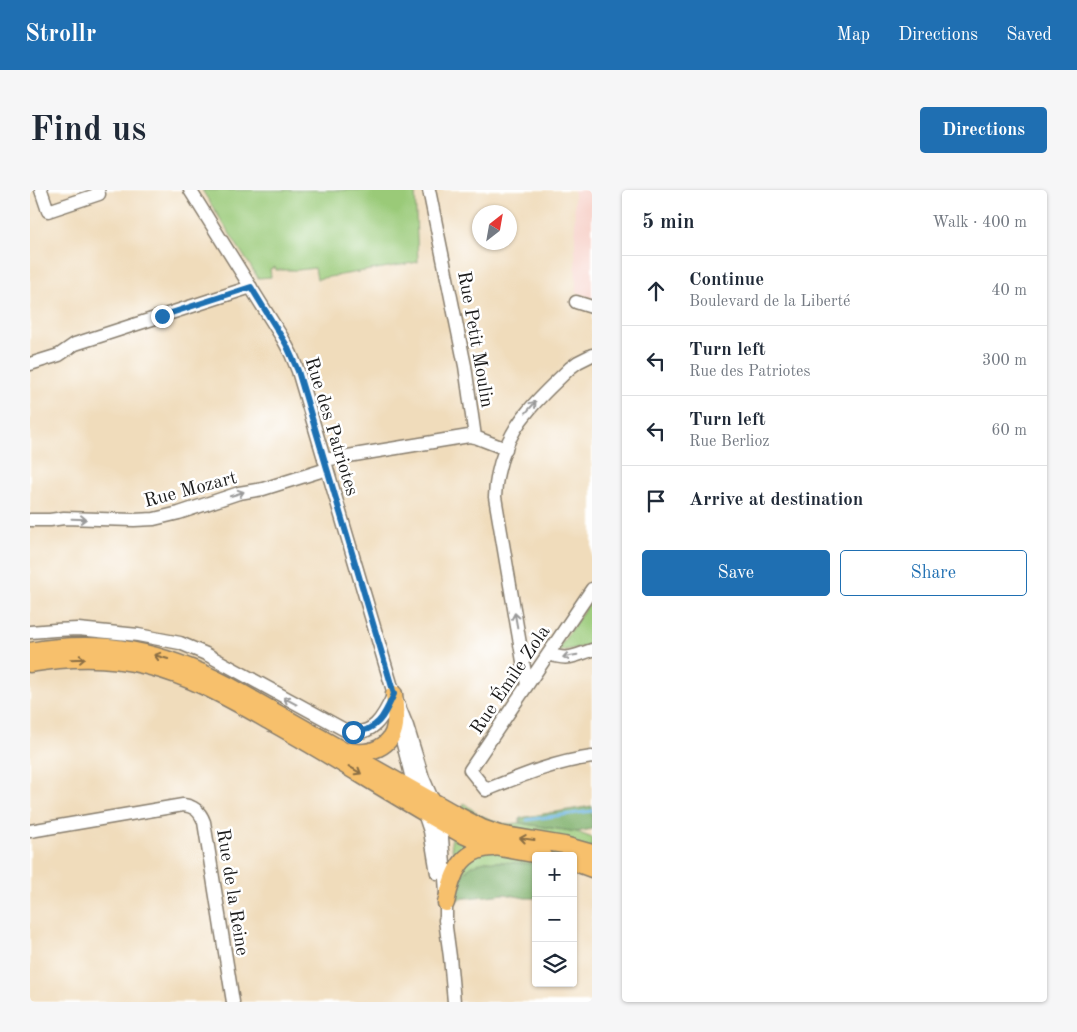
<!DOCTYPE html>
<html lang="en">
<head>
<meta charset="utf-8">
<style>
	body { margin:0; font-family:"Old Standard TT",serif; background:#f6f6f7; color:#1f2937 }
	.controls { position:absolute; right:15px; bottom:15px; display:grid; overflow:hidden; border-radius:5px; box-shadow:0 1px 4px #0004 }
	.controls button { width:45px; height:45px; display:grid; place-items:center; padding:0; border:0; border-bottom:1px solid #e0e1e3; background:#fff; color:#1f2937; font:25px sans-serif }
	.compass { position:absolute; left:442px; top:15px; width:45px; height:45px; border-radius:50%; background:#fff; box-shadow:0 1px 4px #0004; rotate:31deg }
	.stop { position:absolute; width:15px; height:15px; margin:-11px; border:4px solid #1f6fb2; border-radius:50%; background:#fff }
	.stop.end { background:#1f6fb2; border-color:#fff; box-shadow:0 1px 5px #0008 }
	.list { margin:0; padding:0; list-style:none }
	h2 { display:flex; justify-content:space-between; align-items:center; height:65px; margin:0; padding:0 20px; font-size:21px }
	h2 small { font-size:16px; font-weight:400; color:#747a83 }
	.list li { display:grid; grid-template-columns:32px 1fr auto; gap:15px; align-items:center; box-sizing:border-box; height:70px; padding:0 20px; border-top:1px solid #e0e1e3 }
	.list b { display:block; font-size:19px; white-space:nowrap }
	.list p { margin:0; font-size:16px; white-space:nowrap; color:#747a83 }
	.list em { font-size:16px; font-style:normal; color:#747a83 }
	.actions { display:flex; gap:10px; padding:15px 20px }
	.actions a { flex:1; padding:11px 0; border:1px solid #1f6fb2; border-radius:5px; text-align:center; font-size:18px; color:#1f6fb2 }
	.actions .main { background:#1f6fb2; color:#fff }
	.icon { flex:none; width:28px; height:28px; fill:none; stroke:currentColor; stroke-width:2; stroke-linecap:round; stroke-linejoin:round }
	.map { position:relative; flex:none; width:562px; height:812px; overflow:hidden; border-radius:5px }
	header { display:flex; align-items:center; gap:30px; box-sizing:border-box; height:70px; padding:0 25px; background:#1f6fb2; color:#fff }
	header strong { font-size:24px }
	nav { display:flex; gap:28px; margin-inline-start:auto; font-size:18px }
	.intro { display:flex; align-items:center; justify-content:space-between; box-sizing:border-box; height:120px; padding:0 30px }
	h1 { margin:0; font-size:35px }
	.button { padding:12px 22px; border-radius:5px; background:#1f6fb2; color:#fff; font-size:18px; font-weight:700 }
	main { display:flex; gap:30px; padding:0 30px }
	aside { flex:1; background:#fff; border-radius:5px; box-shadow:0 1px 4px #0004 }
	.map>svg:first-child { display:block }
	.built { fill:#f7d1c9 }
	.green { fill:#9aca78; stroke:#5b734a }
	.forest { fill:#7bae68; stroke:#4c6542 }
	.lines { fill:none; stroke-linecap:round; stroke-linejoin:round }
	.stream { stroke:#6eb6e5; stroke-width:3 }
	.minor-casing { stroke:#867c6c; stroke-width:15 }
	.major-casing { stroke:#867c6c; stroke-width:19 }
	.minor { stroke:#fff; stroke-width:12 }
	.major { stroke:#f7c06c; stroke-width:16 }
	.oneway { stroke:#999 }
	.oneway2 { stroke:#8a6e44 }
	.route { stroke:#1f6fb2; stroke-width:6 }
	.labels { text-anchor:middle; stroke-width:5; stroke-linejoin:round; paint-order:stroke }
	.street-label { font-size:19px; fill:#1c1c1c; stroke:#fff }
</style>
</head>
<body>
<header>
<strong>Strollr</strong>
<nav><a>Map</a><a>Directions</a><a>Saved</a></nav>
</header>
<div class="intro"><h1>Find us</h1><a class="button">Directions</a></div>
<main>
<div class="map">
<svg width="562" height="812" viewBox="0 0 562 812">
	<rect width="100%" height="100%" fill="#fff"/>
	<filter id="ink" filterUnits="userSpaceOnUse"><feTurbulence type="fractalNoise" baseFrequency=".02" numOctaves="2"/><feDisplacementMap in="SourceGraphic" scale="10" xChannelSelector="R" yChannelSelector="G"/><feConvolveMatrix kernelMatrix="1 2 1 2 8 2 1 2 1" color-interpolation-filters="sRGB"/></filter>
	<filter id="wash" filterUnits="userSpaceOnUse"><feTurbulence type="fractalNoise" baseFrequency=".0096" numOctaves="4" result="noise"/><feDisplacementMap in="SourceGraphic" scale="20" xChannelSelector="R" yChannelSelector="G"/><feGaussianBlur stdDeviation="1.12" result="paint"/><feColorMatrix in="noise" values="0 0 0 0 0 0 0 0 0 0 0 0 0 0 0 0 0 1.4 0 .05"/><feComposite in="paint" operator="in"/></filter>
	<g filter="url(#wash)">
		<rect width="100%" height="100%" fill="#f0dcbb"/>
		<path class="built" d="M544 0H562V108L546 102Z"/>
		<path class="green" d="M172 0H385L388 72 287 89 285 78 268 80H246L245 77 240 79 241 87 228 88Z
			M562 409V455L526 462Z
			M434 613 449 625 473 634 490 633 547 642 562 648V686L543 666H506V674L455 671 428 689 421 652Z"/>
		<path class="forest" d="M562 616V639L547 642 490 633V628Z
			M455 671 506 674V708H495L475 704 427 709 428 689 441 676Z"/>
		<g class="lines">
			<path class="stream" d="M497 630 562 621"/>
		</g>
	</g>
	<g filter="url(#ink)">
		<g class="lines">
			<g class="minor-casing">
				<path id="minor" d="M11 0 18 21 69 4 68 0
					M160 0 253 149 261 164 268 181 364 504 377 536 393 588 403 611 409 632 412 648 416 702V738
					M399 0 435 176 445 247
					M546 112 562 117
					M0 174 29 165 45 154 221 97
					M294 270 439 246 445 247 476 259
					M0 330H20L34 328 104 330 124 329 149 323 209 303 233 299 297 279
					M562 399 440 580 456 600C491 586 524 572 562 567
					M0 442 25 440 48 439 108 445 150 453 176 464 313 539C342 551 354 526 364 504
					M518 464C539 471 543 466 562 460
					M497 495 465 307C466 276 478 244 499 220 511 205 526 192 540 178L548 172 562 165
					M368 531 372 550 381 585 400 641 407 683
					M0 641 153 615C164 616 170 621 174 632L203 812
					M415 730 420 767 424 812"/>
			</g>
			<g class="major-casing">
				<path id="major" d="M0 461C74 448 132 461 198 495L422 622 452 638 469 644 534 655 562 663
					M0 474C39 467 78 466 117 476 163 487 203 511 244 534 307 569 368 609 431 644L453 654 465 657 514 666
					M319 561C339 565 362 558 365 535 366 525 365 514 364 504
					M543 672 562 679
					M416 713C422 685 430 659 463 658"/>
			</g>
			<use href="#minor" class="minor"/>
			<use href="#major" class="major"/>
		</g>
		<defs><path id="oneway-shaft" d="M-6 0H5M1.5-3L5.5 0L1.5 3" fill="none" stroke-width="1.6" stroke-linecap="round" stroke-linejoin="round" transform="scale(1.25)"/></defs>
		<g class="oneway">
			<use href="#oneway-shaft" transform="translate(501 217) rotate(-49)"/>
			<use href="#oneway-shaft" transform="translate(207 304) rotate(-17)"/>
			<use href="#oneway-shaft" transform="translate(49 329) rotate(2)"/>
			<use href="#oneway-shaft" transform="translate(486 430) rotate(-100)"/>
			<use href="#oneway-shaft" transform="translate(540 466) rotate(170)"/>
			<use href="#oneway-shaft" transform="translate(260 511) rotate(-152)"/>
		</g>
		<g class="oneway2">
			<use href="#oneway-shaft" transform="translate(131 467) rotate(-164)"/>
			<use href="#oneway-shaft" transform="translate(48 469) rotate(-2)"/>
			<use href="#oneway-shaft" transform="translate(325 580) rotate(31)"/>
			<use href="#oneway-shaft" transform="translate(497 649) rotate(-172)"/>
		</g>
	</g>
	<g class="lines" filter="url(#ink)">
		<path class="route" d="M132 126 221 97 256 154 268 181 364 504C355 524 348 542 323 542"/>
	</g>
	<g class="labels">
		<g class="street-label">
			<text transform="translate(447 149) rotate(80)" y="7">Rue Petit Moulin</text>
			<text transform="translate(303 236) rotate(73)" y="7">Rue des Patriotes</text>
			<text transform="translate(160 298) rotate(-15)" y="7">Rue Mozart</text>
			<text transform="translate(479 489) rotate(-56)" y="7">Rue Émile Zola</text>
			<text transform="translate(204 702) rotate(81)" y="7">Rue de la Reine</text>
		</g>
	</g>
</svg>
<div class="controls">
<button>+</button>
<button>−</button>
<button><svg class="icon" aria-label="layers" viewBox="0 0 24 24"><path d="M12 4l9 5-9 5-9-5zM3 14l9 5 9-5"/></svg></button>
</div>
<svg class="compass" viewBox="-18 -18 36 36"><path d="M0-13l5 13h-10z" fill="#e53935"/><path d="M0 13l5-13h-10z" fill="#747a83"/></svg>
<div class="stop" style="left:323px;top:542px"></div>
<div class="stop end" style="left:132px;top:126px"></div>
</div>
<aside>
<h2>5 min<small>Walk · 400 m</small></h2>
<ul class="list">
<li><svg class="icon" aria-label="ahead" viewBox="0 0 24 24"><path d="M12 20V5M6 11l6-6 6 6"/></svg><div><b>Continue</b><p>Boulevard de la Liberté</p></div><em>40 m</em></li>
<li><svg class="icon" aria-label="left" viewBox="0 0 24 24"><path d="M17 20v-9H6M10 6l-5 5 5 5"/></svg><div><b>Turn left</b><p>Rue des Patriotes</p></div><em>300 m</em></li>
<li><svg class="icon" aria-label="left" viewBox="0 0 24 24"><path d="M17 20v-9H6M10 6l-5 5 5 5"/></svg><div><b>Turn left</b><p>Rue Berlioz</p></div><em>60 m</em></li>
<li><svg class="icon" aria-label="arrive" viewBox="0 0 24 24"><path d="M6 21V4h12l-3 4 3 4H6"/></svg><div><b>Arrive at destination</b></div></li>
</ul>
<div class="actions"><a class="main">Save</a><a>Share</a></div>
</aside>
</main>
</body>
</html>
